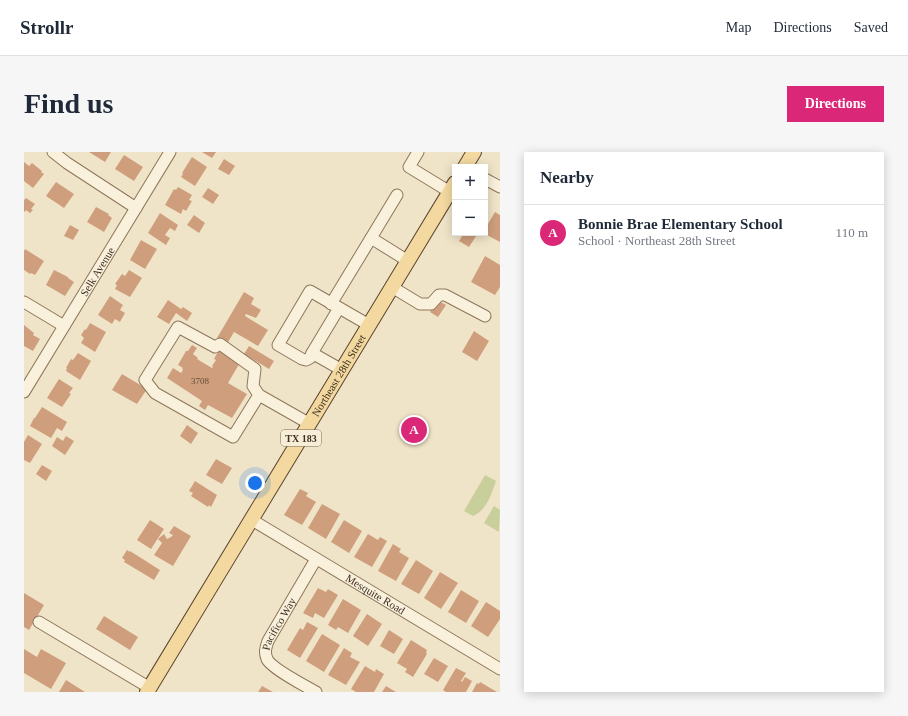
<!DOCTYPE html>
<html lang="en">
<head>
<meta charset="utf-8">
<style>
	body { margin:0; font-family:Georgia,serif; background:#f6f6f7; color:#1f2937 }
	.controls { position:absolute; right:12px; top:12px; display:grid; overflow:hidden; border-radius:0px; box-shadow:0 2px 10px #0003 }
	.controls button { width:36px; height:36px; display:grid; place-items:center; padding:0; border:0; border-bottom:1px solid #e0e1e3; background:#fff; color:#1f2937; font:20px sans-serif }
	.you { position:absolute; left:231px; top:331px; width:14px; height:14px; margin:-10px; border:3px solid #fff; border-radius:50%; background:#1a73e8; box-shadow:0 0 0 6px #1a73e833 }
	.badge { display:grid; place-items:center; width:26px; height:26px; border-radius:50%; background:#db2777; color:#fff; font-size:13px; font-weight:700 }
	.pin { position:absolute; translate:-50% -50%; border:2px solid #fff; box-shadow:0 1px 4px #0006 }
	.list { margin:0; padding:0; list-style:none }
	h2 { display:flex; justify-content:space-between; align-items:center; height:52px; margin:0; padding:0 16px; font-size:17px }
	h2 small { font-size:13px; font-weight:400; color:#747a83 }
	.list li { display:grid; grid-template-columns:26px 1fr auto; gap:12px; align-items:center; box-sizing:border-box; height:56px; padding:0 16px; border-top:1px solid #e0e1e3 }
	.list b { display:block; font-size:15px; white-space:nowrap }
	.list p { margin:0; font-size:13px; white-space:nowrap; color:#747a83 }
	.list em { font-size:13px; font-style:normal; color:#747a83 }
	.map { position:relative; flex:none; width:476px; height:540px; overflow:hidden; border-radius:0px }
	header { display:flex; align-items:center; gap:24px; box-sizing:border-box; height:56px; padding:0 20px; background:#fff; border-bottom:1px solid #e0e1e3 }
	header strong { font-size:19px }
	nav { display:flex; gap:22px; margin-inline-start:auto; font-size:14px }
	.intro { display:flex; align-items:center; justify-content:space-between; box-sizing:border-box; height:96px; padding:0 24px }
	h1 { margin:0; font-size:28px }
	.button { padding:10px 18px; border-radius:0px; background:#db2777; color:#fff; font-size:14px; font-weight:700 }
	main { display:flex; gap:24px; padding:0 24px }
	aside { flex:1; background:#fff; border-radius:0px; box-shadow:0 2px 10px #0003 }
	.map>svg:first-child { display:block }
	.green { fill:#c9cf9b }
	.building { fill:#cf9f7d }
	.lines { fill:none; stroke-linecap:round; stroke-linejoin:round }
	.minor-casing { stroke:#8d765c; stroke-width:13 }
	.major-casing { stroke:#5b4430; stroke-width:16 }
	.minor { stroke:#faf1dc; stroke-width:11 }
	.major { stroke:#f3d9a0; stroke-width:14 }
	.labels { text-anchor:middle; stroke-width:4; stroke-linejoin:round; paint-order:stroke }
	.number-label { font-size:9px; fill:#624a37 }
	.shield { fill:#f7eed8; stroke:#756857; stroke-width:1 }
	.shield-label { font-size:10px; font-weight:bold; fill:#3d2e20 }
	.street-label { font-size:11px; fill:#3d2e20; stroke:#f7eed8 }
</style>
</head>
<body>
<header>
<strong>Strollr</strong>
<nav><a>Map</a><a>Directions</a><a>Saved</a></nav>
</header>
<div class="intro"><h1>Find us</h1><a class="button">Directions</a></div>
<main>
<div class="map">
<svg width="476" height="540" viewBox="0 0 476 540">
	<rect width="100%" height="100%" fill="#f0e4c8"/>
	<path class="green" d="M461 323 472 329C467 343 463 358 449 364L440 359Z
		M470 354 476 358 475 380 460 371Z"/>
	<path class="building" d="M65 0H87L81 10Z
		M178 0H192L188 6Z
		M100 3 119 15 110 29 91 17Z
		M168 5 183 15 171 34 157 25 159 22 158 21Z
		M200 7 211 14 205 23 194 17Z
		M0 10 5 14 8 11 18 19 17 20 20 22 9 36 0 29Z
		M32 30 50 42 40 56 22 44Z
		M154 35 168 43 165 48 168 49 162 59 159 57 157 62 141 53 150 37 152 38Z
		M184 36 195 43 189 52 178 45Z
		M2 46 11 52 7 57 9 58 6 61 2 58 1 60 0 59V48Z
		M72 55 85 62 84 63 88 66 80 80 63 70Z
		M471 60 476 63V90L461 82V77Z
		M136 61 154 73 151 79 146 76 141 83 146 86 142 93 124 81Z
		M170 63 181 71 175 81 163 73Z
		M46 73 55 78 49 88 40 84Z
		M440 81H454L445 95 435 89Z
		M117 88 133 97 121 117 106 108Z
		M1 97 20 109 11 123 7 121 6 122 0 118V99Z
		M461 104 476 113V135L471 143 447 130Z
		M30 118 44 125V126L50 130 41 144 22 133Z
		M105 118 118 126 106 145 91 137 93 133 91 132 98 122 101 124Z
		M220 140 230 146 227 152 237 158 232 166 222 162 221 164 244 178 234 194 210 180 203 192 193 186Z
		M86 144 99 153 96 158 101 161 96 170 91 167 88 172 74 163Z
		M144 148 157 157 159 155 168 161 163 169 152 161 145 172 133 165Z
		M413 148 422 153 414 165 406 160Z
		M66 171 82 180 71 200 57 191 60 186 57 183 61 177 62 178Z
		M0 173 10 181 9 183 16 187 9 199 0 194Z
		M450 179 465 189 453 209 438 200Z
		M168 193 173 196 169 202 174 206 173 207 188 216 189 215 188 214 192 208 190 207 196 196 217 209 204 231 223 242 208 266 184 253 181 258 175 254 178 249 143 226 149 216 157 221 159 218 158 217 159 216 154 213 162 199H164Z
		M225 194 250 209 245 217 220 202Z
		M54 201 67 209 56 228 42 219 43 216H42L47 207 49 208Z
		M98 222 123 237 113 252 88 238Z
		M35 227 49 236 45 241 47 242 38 255 23 246Z
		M18 255 43 270 38 279 33 276 27 286 6 274 10 266H11Z
		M163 273 174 281 167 292 156 284Z
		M4 283 18 292 6 311 0 308V290Z
		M42 284 50 289 41 303 28 294 33 285 39 289Z
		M192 307 208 316 198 332 182 323Z
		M18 313 28 319 22 329 12 322Z
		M171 329 193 343 187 355 185 353 184 355 167 344 169 341 165 339Z
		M276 337 284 341 282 344 292 350 278 373 260 363Z
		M298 352 316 362 302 387 284 376Z
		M126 368 140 377 127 397 113 388Z
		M320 368 338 379 325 401 307 390Z
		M150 374 167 384 149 414 130 403 138 391 134 387 140 382 143 387 147 385 149 383 145 381Z
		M344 382 354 388 356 385 363 389 348 415 330 405Z
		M369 392 377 397 375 400 385 406 372 429 354 419Z
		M103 398 106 400V399L136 418 130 428 100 410 101 408 98 406Z
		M392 408 409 419 395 442 377 432Z
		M416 420 434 431 417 457 400 446Z
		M294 436 302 440 304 437 314 443 300 466 291 461 289 466 279 461Z
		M437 438 455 449 442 471 424 460Z
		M0 441 20 453 5 478 0 475Z
		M319 447 337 458 324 481 314 475 312 478 304 473Z
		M462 450 476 459V467L464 485 447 474Z
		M343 462 358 472 344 494 329 484Z
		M80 464 114 485 106 498 72 477Z
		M283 470 294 476 276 506 263 498 276 476 279 478Z
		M365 478 379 487 370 502 356 494Z
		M298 482 316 493 300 520 282 509Z
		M387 488 403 498 402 501 403 502 389 525 381 520 383 517 373 511Z
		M320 496 328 501 326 505 336 510 322 533 304 523Z
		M0 497 13 505 17 497 42 511 27 537 0 521Z
		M410 506 424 514 414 530 400 522Z
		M341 514 351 520 352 517 360 522 350 540H332L327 537Z
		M432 516 442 521 437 529 438 530 441 525 448 529 442 540H422L419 538Z
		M42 528 61 540H35Z
		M456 530 473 540H448L453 531 455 532Z
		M238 534 249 540H234Z
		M362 534 372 540H358Z"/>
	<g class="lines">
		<g class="minor-casing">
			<g id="minor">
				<path d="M29 0 43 11 112 56"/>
				<path d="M394 0 385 15 426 40"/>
				<path d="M461 27 476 35"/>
				<path d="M373 43 347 86 384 109"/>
				<path d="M368 135 396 152H407L415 143H421L461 164"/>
				<path d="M0 150 40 174"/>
				<path d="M307 152 347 86"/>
				<path d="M288 201 315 156"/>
				<path d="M318 218 288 201 286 206 282 208 278 207 254 193 286 139 345 173"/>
				<path id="s1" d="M0 240 146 0"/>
				<path d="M235 243 229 234 231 217 196 192 191 195 154 175 121 228 131 241 209 285 235 243 286 272"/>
				<path id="s2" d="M228 368 476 517"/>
				<path d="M15 470 126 536"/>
				<path id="s3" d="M292 540C281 534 247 516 243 507 240 500 242 495 244 489L292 407"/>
			</g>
		</g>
		<g class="major-casing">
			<g id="major">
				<path d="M441 15 450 0"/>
				<path id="s4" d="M123 540 431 31"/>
			</g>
		</g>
		<use href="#minor" class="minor"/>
		<use href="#major" class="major"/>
	</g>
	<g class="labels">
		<g class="number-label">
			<text x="176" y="232">3708</text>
		</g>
		<rect class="shield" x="257" y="278" width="40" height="16" rx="3"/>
		<g class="shield-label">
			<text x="277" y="290">TX 183</text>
		</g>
		<g class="street-label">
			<text dy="4" stroke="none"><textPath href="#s1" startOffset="141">Selk Avenue</textPath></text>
			<text dy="4" stroke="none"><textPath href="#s4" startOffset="370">Northeast 28th Street</textPath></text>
			<text dy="4" stroke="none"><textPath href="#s2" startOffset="144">Mesquite Road</textPath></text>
			<text dy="4" stroke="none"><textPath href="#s3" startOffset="98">Pacifico Way</textPath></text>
		</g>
	</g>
</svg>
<div class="controls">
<button>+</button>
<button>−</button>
</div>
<div class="you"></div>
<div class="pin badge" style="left:390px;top:278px">A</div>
</div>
<aside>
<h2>Nearby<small></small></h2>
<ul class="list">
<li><span class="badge">A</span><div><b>Bonnie Brae Elementary School</b><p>School · Northeast 28th Street</p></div><em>110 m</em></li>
</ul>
</aside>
</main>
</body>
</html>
